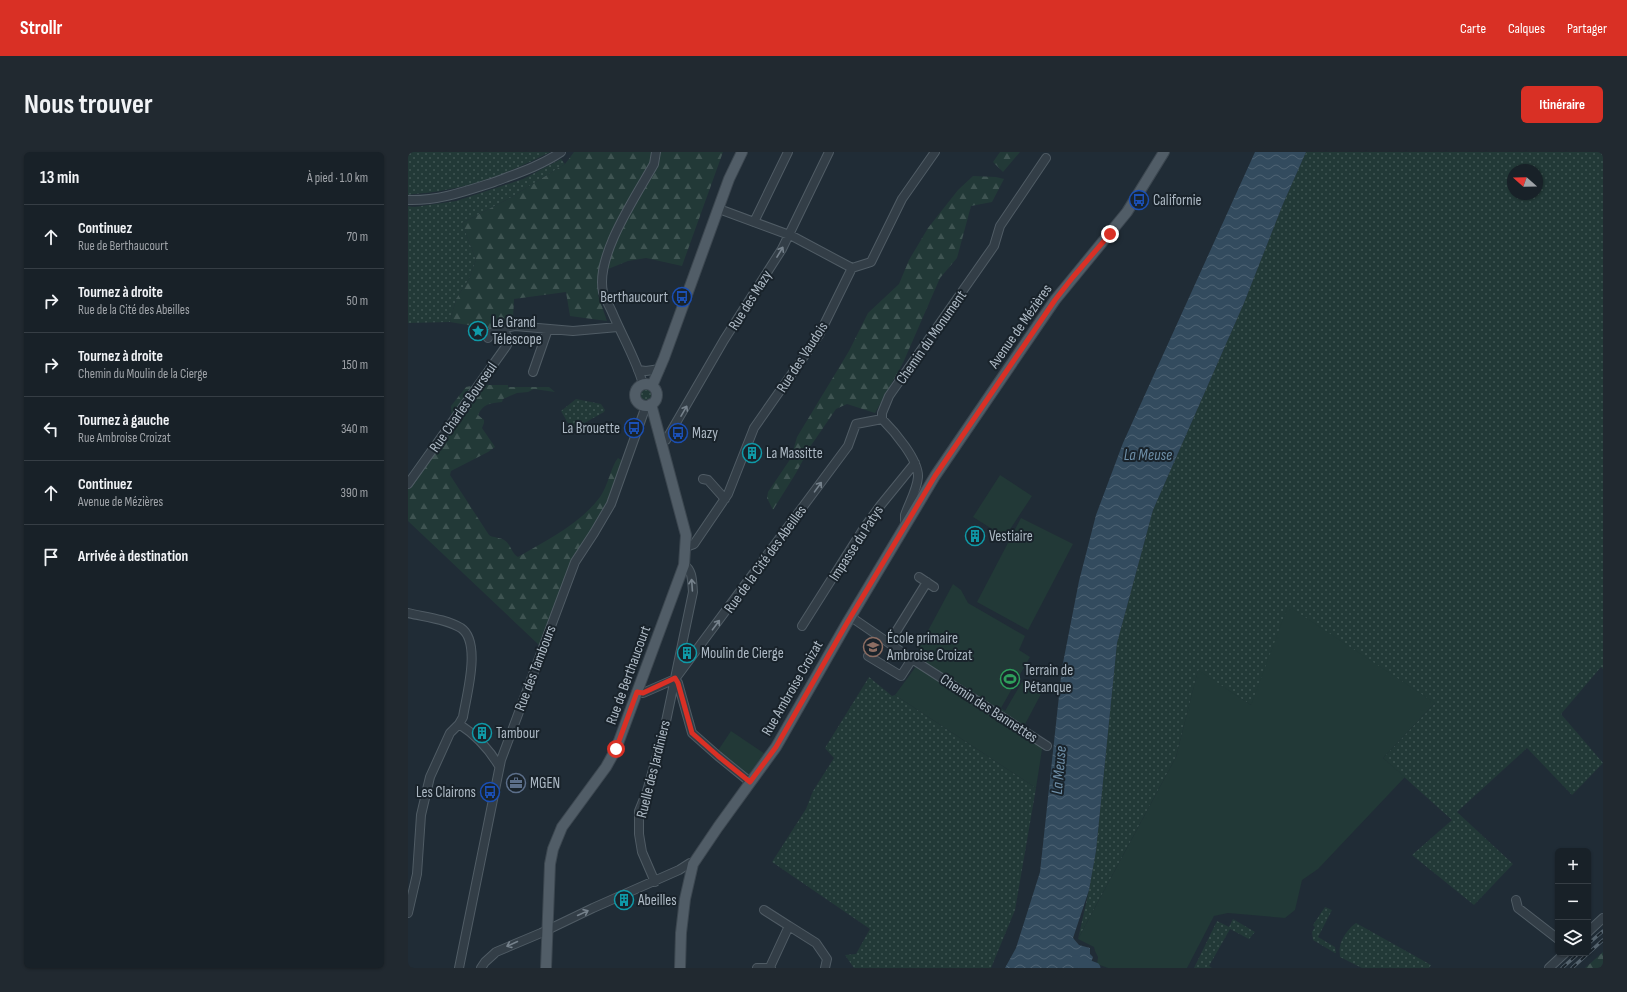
<!DOCTYPE html>
<html lang="fr">
<head>
<meta charset="utf-8">
<style>
	body { margin:0; font-family:"Sofia Sans Condensed",sans-serif; background:#212930; color:#f1f3f6 }
	.controls { position:absolute; right:12px; bottom:12px; display:grid; overflow:hidden; border-radius:6px; box-shadow:0 1px 3px #0004 }
	.controls button { width:36px; height:36px; display:grid; place-items:center; padding:0; border:0; border-bottom:1px solid #363e45; background:#182128; color:#f1f3f6; font:20px sans-serif }
	.compass { position:absolute; left:1099px; top:12px; width:36px; height:36px; border-radius:50%; background:#182128; box-shadow:0 1px 3px #0004; rotate:290deg }
	.stop { position:absolute; width:12px; height:12px; margin:-9px; border:3px solid #d93025; border-radius:50%; background:#fff }
	.stop.end { background:#d93025; border-color:#fff; box-shadow:0 1px 4px #0008 }
	.list { margin:0; padding:0; list-style:none }
	h2 { display:flex; justify-content:space-between; align-items:center; height:52px; margin:0; padding:0 16px; font-size:17px }
	h2 small { font-size:13px; font-weight:400; color:#9fa3a8 }
	.list li { display:grid; grid-template-columns:26px 1fr auto; gap:12px; align-items:center; box-sizing:border-box; height:64px; padding:0 16px; border-top:1px solid #363e45 }
	.list b { display:block; font-size:15px; white-space:nowrap }
	.list p { margin:0; font-size:13px; white-space:nowrap; color:#9fa3a8 }
	.list em { font-size:13px; font-style:normal; color:#9fa3a8 }
	.icon { flex:none; width:22px; height:22px; fill:none; stroke:currentColor; stroke-width:2; stroke-linecap:round; stroke-linejoin:round }
	.map { position:relative; flex:none; width:1195px; height:816px; overflow:hidden; border-radius:6px }
	header { display:flex; align-items:center; gap:24px; box-sizing:border-box; height:56px; padding:0 20px; background:#d93025; color:#fff }
	header strong { font-size:19px }
	nav { display:flex; gap:22px; margin-inline-start:auto; font-size:14px }
	.intro { display:flex; align-items:center; justify-content:space-between; box-sizing:border-box; height:96px; padding:0 24px }
	h1 { margin:0; font-size:28px }
	.button { padding:10px 18px; border-radius:6px; background:#d93025; color:#fff; font-size:14px; font-weight:700 }
	main { display:flex; gap:24px; padding:0 24px }
	aside { flex:1; background:#182128; border-radius:6px; box-shadow:0 1px 3px #0004 }
	.map>svg:first-child { display:block }
	.grass { fill:url(#grass-dots); fill-rule:evenodd }
	.forest { fill:url(#forest-firs) }
	.green { fill:#223937 }
	.water { fill:url(#water-waves) }
	.lines { fill:none; stroke-linecap:round; stroke-linejoin:round }
	.river { stroke:#334b5e; stroke-width:11 }
	.minor-casing { stroke:#505c65; stroke-width:10 }
	.major-casing { stroke:#3c4750; stroke-width:12 }
	.minor { stroke:#333e47; stroke-width:8 }
	.major { stroke:#515d67; stroke-width:10 }
	.rail-casing { stroke:#55636e; stroke-width:3.5 }
	.rail { stroke:#19232b; stroke-width:2; stroke-dasharray:6; stroke-linecap:butt }
	.oneway { stroke:#76828c }
	.route { stroke:#d93025; stroke-width:5 }
	.labels { text-anchor:middle; stroke-width:4; stroke-linejoin:round; paint-order:stroke }
	.poi-label { font-size:15px; fill:#adb9c4; stroke:#19232b; text-anchor:start }
	.street-label { font-size:15px; fill:#adb9c4; stroke:#19232b }
	.water-label { font-size:16px; font-style:italic; fill:#6e8fa8; stroke:#19232b }
</style>
</head>
<body>
<header>
<strong>Strollr</strong>
<nav><a>Carte</a><a>Calques</a><a>Partager</a></nav>
</header>
<div class="intro"><h1>Nous trouver</h1><a class="button">Itinéraire</a></div>
<main>
<aside>
<h2>13 min<small>À pied · 1.0 km</small></h2>
<ul class="list">
<li><svg class="icon" aria-label="ahead" viewBox="0 0 24 24"><path d="M12 20V5M6 11l6-6 6 6"/></svg><div><b>Continuez</b><p>Rue de Berthaucourt</p></div><em>70 m</em></li>
<li><svg class="icon" aria-label="right" viewBox="0 0 24 24"><path d="M7 20v-9h11M14 6l5 5-5 5"/></svg><div><b>Tournez à droite</b><p>Rue de la Cité des Abeilles</p></div><em>50 m</em></li>
<li><svg class="icon" aria-label="right" viewBox="0 0 24 24"><path d="M7 20v-9h11M14 6l5 5-5 5"/></svg><div><b>Tournez à droite</b><p>Chemin du Moulin de la Cierge</p></div><em>150 m</em></li>
<li><svg class="icon" aria-label="left" viewBox="0 0 24 24"><path d="M17 20v-9H6M10 6l-5 5 5 5"/></svg><div><b>Tournez à gauche</b><p>Rue Ambroise Croizat</p></div><em>340 m</em></li>
<li><svg class="icon" aria-label="ahead" viewBox="0 0 24 24"><path d="M12 20V5M6 11l6-6 6 6"/></svg><div><b>Continuez</b><p>Avenue de Mézières</p></div><em>390 m</em></li>
<li><svg class="icon" aria-label="arrive" viewBox="0 0 24 24"><path d="M6 21V4h12l-3 4 3 4H6"/></svg><div><b>Arrivée à destination</b></div></li>
</ul>
</aside>
<div class="map">
<svg width="1195" height="816" viewBox="0 0 1195 816">
	<defs>
		<pattern id="grass-dots" width="8" height="8" patternUnits="userSpaceOnUse"><rect width="8" height="8" fill="#223937"/><path d="M2 2h.1M6 6h.1" fill="none" stroke="#3f5452" stroke-width="1.8" stroke-linecap="round"/></pattern>
		<pattern id="forest-firs" width="22" height="20" patternUnits="userSpaceOnUse"><rect width="22" height="20" fill="#223937"/><path d="M5 1l3.5 6h-7zM16 11l3.5 6h-7z" fill="#3f5452"/></pattern>
		<pattern id="water-waves" width="16" height="10" patternUnits="userSpaceOnUse"><rect width="16" height="10" fill="#334b5e"/><path d="M0 5q4-4 8 0t8 0" fill="none" stroke="#4e6373"/></pattern>
	</defs>
	<rect width="100%" height="100%" fill="#202c36"/>
	<path class="grass" d="M0 0H142C109 17 73 32 37 38 25 41 12 41 0 43Z
		M898 0H1195V517L1193 515 1153 562 1195 611 1164 643 1119 596 1049 660 1105 712 1066 753 1004 703 1044 668 975 606 1027 551 843 553 790 519 768 605 670 787 681 738 688 699 709 491 745 358 836 151 875 52ZM1105 18H1129V42H1105Z
		M153 7 157 12 102 46 54 71 68 108 61 127 48 147 42 170 0 171V54L6 55 48 49 115 27Z
		M232 242a6 6 0 1 1 12 0a6 6 0 1 1-12 0Z
		M168 247 193 252 197 258 196 260 164 278 153 259Z
		M461 525 484 544 487 543 628 636 607 758 583 816H446L437 803 448 802 462 777 364 710 398 657 405 639 426 606 417 596Z
		M917 755 924 758 910 785 927 795 928 801H927L905 788 904 780 907 775 905 773Z
		M825 767 847 780 841 787 822 777 801 814 804 816H786L809 769 821 775Z
		M948 771 1023 813 1021 816H954L932 805C932 802 931 798 932 795 933 786 941 776 948 771Z"/>
	<path class="forest" d="M166 0H315L274 114 238 106 220 109 190 121V143L199 169 162 164 158 140 106 147 105 168 83 177 42 170 48 147 61 127 68 108 54 71 102 46 157 12Z
		M592 0H612L595 20 585 10Z
		M565 24 588 25 596 27 584 50 563 54 549 106 532 126 495 211 467 261 439 252 428 257 402 295 388 321 365 358 359 346 360 340 383 306 389 285 441 199 460 161 491 132 501 108 520 76 550 38Z
		M68 233H100V235H141L147 240 126 237 120 240 109 241 95 247 94 250C82 251 75 252 70 263L76 268V271L74 276 87 295 80 300 43 319 42 323 81 383C85 386 92 385 96 388 103 392 103 401 110 405 139 388 172 372 192 345 200 334 203 314 210 306L213 308C217 330 169 404 158 427 147 448 140 471 131 493L0 369V335L44 274 43 254 58 235Z
		M1195 800V816H1177Z"/>
	<path class="green" d="M592 323 624 344 597 385 565 365Z
		M613 366 665 392 620 478 569 450Z
		M545 432 553 438 560 451 617 484 611 498 622 505 593 556 597 559 614 530 633 542 614 578 635 591 628 636 487 543 509 513 507 503Z
		M880 454 1027 551 975 606 997 625 910 717 894 728 887 758 877 766 820 761 806 764 779 816H700L689 812 690 805 687 799 686 795 670 787 768 605 790 518 843 553Z
		M323 579 357 602 341 625 309 600Z"/>
	<path class="water" d="M847 0H898L875 52 836 151 745 358 709 491 688 699 681 738 665 786 671 793 682 796V802L685 805 681 816H597L608 796 632 720 654 516 671 429 688 363 715 291Z"/>
	<g class="lines">
		<path class="river" d="M668 809 687 816"/>
		<g class="minor-casing">
			<path id="minor" d="M0 48C30 49 58 39 86 30 110 21 132 14 153 0
				M311 57 384 84 444 116
				M346 70 380 0
				M80 186 83 181 92 177 107 174 165 179 210 175
				M230 218 238 219 252 217
				M125 220 140 177
				M235 232C228 207 214 184 204 160 201 153 197 147 195 140 187 104 228 44 246 12L248 0
				M254 290 258 288 316 188 374 97 421 0
				M295 327 300 328 317 347
				M0 332 99 193 101 188 95 177
				M500 369 497 368V363C501 351 509 338 510 325 511 308 486 279 474 267V261L481 244 586 94 592 74 638 6
				M278 395 286 392 320 342 346 276 411 183 444 116 463 110 494 47 527 0
				M511 425 526 435
				M0 461C17 465 38 467 53 476 74 490 58 545 55 565L51 572 42 581 22 625 13 663 9 722 0 761
				M443 465 504 507 639 594
				M394 474 456 376 472 354 507 311
				M481 491 519 430
				M460 504 493 524 504 507
				M267 527 270 531 284 581 310 604 342 630
				M229 540 235 541 267 527 440 294 448 272 474 267
				M51 572C68 583 81 597 91 614
				M247 730 234 700 231 682V659L239 639 256 579 285 440C284 430 285 418 276 413
				M1108 748 1110 756 1150 787
				M356 758 381 774
				M1180 780 1195 766
				M362 815 381 774 408 791 419 807 417 816
				M51 816 93 608 167 410 186 381 203 352 238 254
				M73 816 77 810 88 800 133 781 185 756 271 718 282 711 285 712
				M349 816H363
				M1141 816 1157 801"/>
		</g>
		<g class="major-casing">
			<path id="major" d="M227 243a11 11 0 1 1 22 0a11 11 0 1 1-22 0Z
				M244 234 256 206 321 27 334 0
				M138 816 142 712 145 697 154 675 198 615 208 597 276 413 278 383 243 252
				M272 816 273 781 277 747 285 712 310 675 368 595 439 471 527 324 647 148 719 60 756 0"/>
		</g>
		<use href="#minor" class="minor"/>
		<use href="#major" class="major"/>
		<g class="rail-casing">
			<path id="rail" d="M1180 792 1195 779
				M1154 816 1171 801
				M1164 816 1195 788"/>
		</g>
		<use href="#rail" class="rail"/>
	</g>
	<defs><path id="oneway-shaft" d="M-6 0H5M1.5-3L5.5 0L1.5 3" fill="none" stroke-width="1.6" stroke-linecap="round" stroke-linejoin="round"/></defs>
	<g class="oneway">
		<use href="#oneway-shaft" transform="translate(372 100) rotate(-59)"/>
		<use href="#oneway-shaft" transform="translate(276 259) rotate(-60)"/>
		<use href="#oneway-shaft" transform="translate(410 335) rotate(-54)"/>
		<use href="#oneway-shaft" transform="translate(284 433) rotate(-94)"/>
		<use href="#oneway-shaft" transform="translate(308 473) rotate(-53)"/>
		<use href="#oneway-shaft" transform="translate(175 761) rotate(-25)"/>
		<use href="#oneway-shaft" transform="translate(104 792) rotate(156)"/>
	</g>
	<g class="lines">
		<path class="route" d="M208 597 229 540 235 541 267 526 270 531 284 581 310 604 342 630 368 595 439 471 527 324 647 148 665 125 702 82"/>
	</g>
	<defs>
		<g id="bus-ring" transform="scale(1)"><circle r="9.5" fill="#19232b" stroke="#1a4fb4" stroke-width="1.5"/><path d="M-5-6H5V4H4V6H2V4H-2V6H-4V4H-5ZM-3.5-4V0h7V-4ZM-3.5 1.2v1.5H-2V1.2ZM2 1.2v1.5H3.5V1.2Z" fill="#1a4fb4"/></g>
		<g id="sight-ring" transform="scale(1)"><circle r="9.5" fill="#19232b" stroke="#0f9aa8" stroke-width="1.5"/><path d="M0-6L1.8-2.2L6-1.7L2.9 1.2L3.7 5.4L0 3.3L-3.7 5.4L-2.9 1.2L-6-1.7L-1.8-2.2Z" fill="#0f9aa8"/></g>
		<g id="building-ring" transform="scale(1)"><circle r="9.5" fill="#19232b" stroke="#0f9aa8" stroke-width="1.5"/><path d="M-4-6H4V6H1V3H-1V6H-4ZM-2.5-4.3h1.7v1.8h-1.7ZM.8-4.3h1.7v1.8H.8ZM-2.5-1h1.7V.8h-1.7ZM.8-1h1.7V.8H.8Z" fill="#0f9aa8"/></g>
		<g id="school-ring" transform="scale(1)"><circle r="9.5" fill="#19232b" stroke="#8d6e63" stroke-width="1.5"/><path d="M0-5L7-2L0 1L-7-2ZM-4 1L0 2.5L4 1V4Q0 6-4 4Z" fill="#8d6e63"/></g>
		<g id="stadium-ring" transform="scale(1)"><circle r="9.5" fill="#19232b" stroke="#2e9e5b" stroke-width="1.5"/><path d="M0-5a6.5 5 0 1 0 0 10a6.5 5 0 1 0 0-10ZM-3.5-1.8h7v3.6h-7Z" fill="#2e9e5b"/></g>
		<g id="office-ring" transform="scale(1)"><circle r="9.5" fill="#19232b" stroke="#5c6f8a" stroke-width="1.5"/><path d="M-6-3h4V-5.5h4V-3h4V5H-6ZM-1-4.5V-3h2v-1.5ZM-6 0V1H6V0Z" fill="#5c6f8a"/></g>
	</defs>
	<g fill-rule="evenodd">
		<use href="#bus-ring" x="731" y="48"/>
		<use href="#bus-ring" x="274" y="145"/>
		<use href="#sight-ring" x="70" y="179"/>
		<use href="#bus-ring" x="226" y="276"/>
		<use href="#bus-ring" x="270" y="281"/>
		<use href="#building-ring" x="344" y="301"/>
		<use href="#building-ring" x="567" y="384"/>
		<use href="#school-ring" x="465" y="495"/>
		<use href="#building-ring" x="279" y="501"/>
		<use href="#stadium-ring" x="602" y="527"/>
		<use href="#building-ring" x="74" y="581"/>
		<use href="#office-ring" x="108" y="631"/>
		<use href="#bus-ring" x="82" y="640"/>
		<use href="#building-ring" x="216" y="748"/>
	</g>
	<g class="labels">
		<g class="poi-label">
			<text x="745" y="53">Californie</text>
			<text x="260" y="150" text-anchor="end">Berthaucourt</text>
			<text x="84" y="175">Le Grand<tspan x="84" dy="17">Télescope</tspan></text>
			<text x="212" y="281" text-anchor="end">La Brouette</text>
			<text x="284" y="286">Mazy</text>
			<text x="358" y="306">La Massitte</text>
			<text x="581" y="389">Vestiaire</text>
			<text x="479" y="491">École primaire<tspan x="479" dy="17">Ambroise Croizat</tspan></text>
			<text x="293" y="506">Moulin de Cierge</text>
			<text x="616" y="523">Terrain de<tspan x="616" dy="17">Pétanque</tspan></text>
			<text x="88" y="586">Tambour</text>
			<text x="122" y="636">MGEN</text>
			<text x="68" y="645" text-anchor="end">Les Clairons</text>
			<text x="230" y="753">Abeilles</text>
		</g>
		<g class="street-label">
			<text transform="translate(342 148) rotate(-58)" y="5">Rue des Mazy</text>
			<text transform="translate(612 174) rotate(-55)" y="5">Avenue de Mézières</text>
			<text transform="translate(523 185) rotate(-55)" y="5">Chemin du Monument</text>
			<text transform="translate(394 205) rotate(-57)" y="5">Rue des Vaudois</text>
			<text transform="translate(55 255) rotate(-55)" y="5">Rue Charles Bourseul</text>
			<text transform="translate(448 391) rotate(-57)" y="5">Impasse du Patys</text>
			<text transform="translate(357 407) rotate(-54)" y="5">Rue de la Cité des Abeilles</text>
			<text transform="translate(127 516) rotate(-69)" y="5">Rue des Tambours</text>
			<text transform="translate(220 523) rotate(-70)" y="5">Rue de Berthaucourt</text>
			<text transform="translate(384 536) rotate(-60)" y="5">Rue Ambroise Croizat</text>
			<text transform="translate(581 556) rotate(33)" y="5">Chemin des Bannettes</text>
			<text transform="translate(245 617) rotate(-76)" y="5">Ruelle des Jardiniers</text>
		</g>
		<g class="water-label">
			<text x="740" y="308">La Meuse</text>
			<text transform="translate(650 618) rotate(-85)" y="6">La Meuse</text>
		</g>
	</g>
</svg>
<div class="controls">
<button>+</button>
<button>−</button>
<button><svg class="icon" aria-label="layers" viewBox="0 0 24 24"><path d="M12 4l9 5-9 5-9-5zM3 14l9 5 9-5"/></svg></button>
</div>
<svg class="compass" viewBox="-18 -18 36 36"><path d="M0-13l5 13h-10z" fill="#e53935"/><path d="M0 13l5-13h-10z" fill="#9fa3a8"/></svg>
<div class="stop" style="left:208px;top:597px"></div>
<div class="stop end" style="left:702px;top:82px"></div>
</div>
</main>
</body>
</html>
